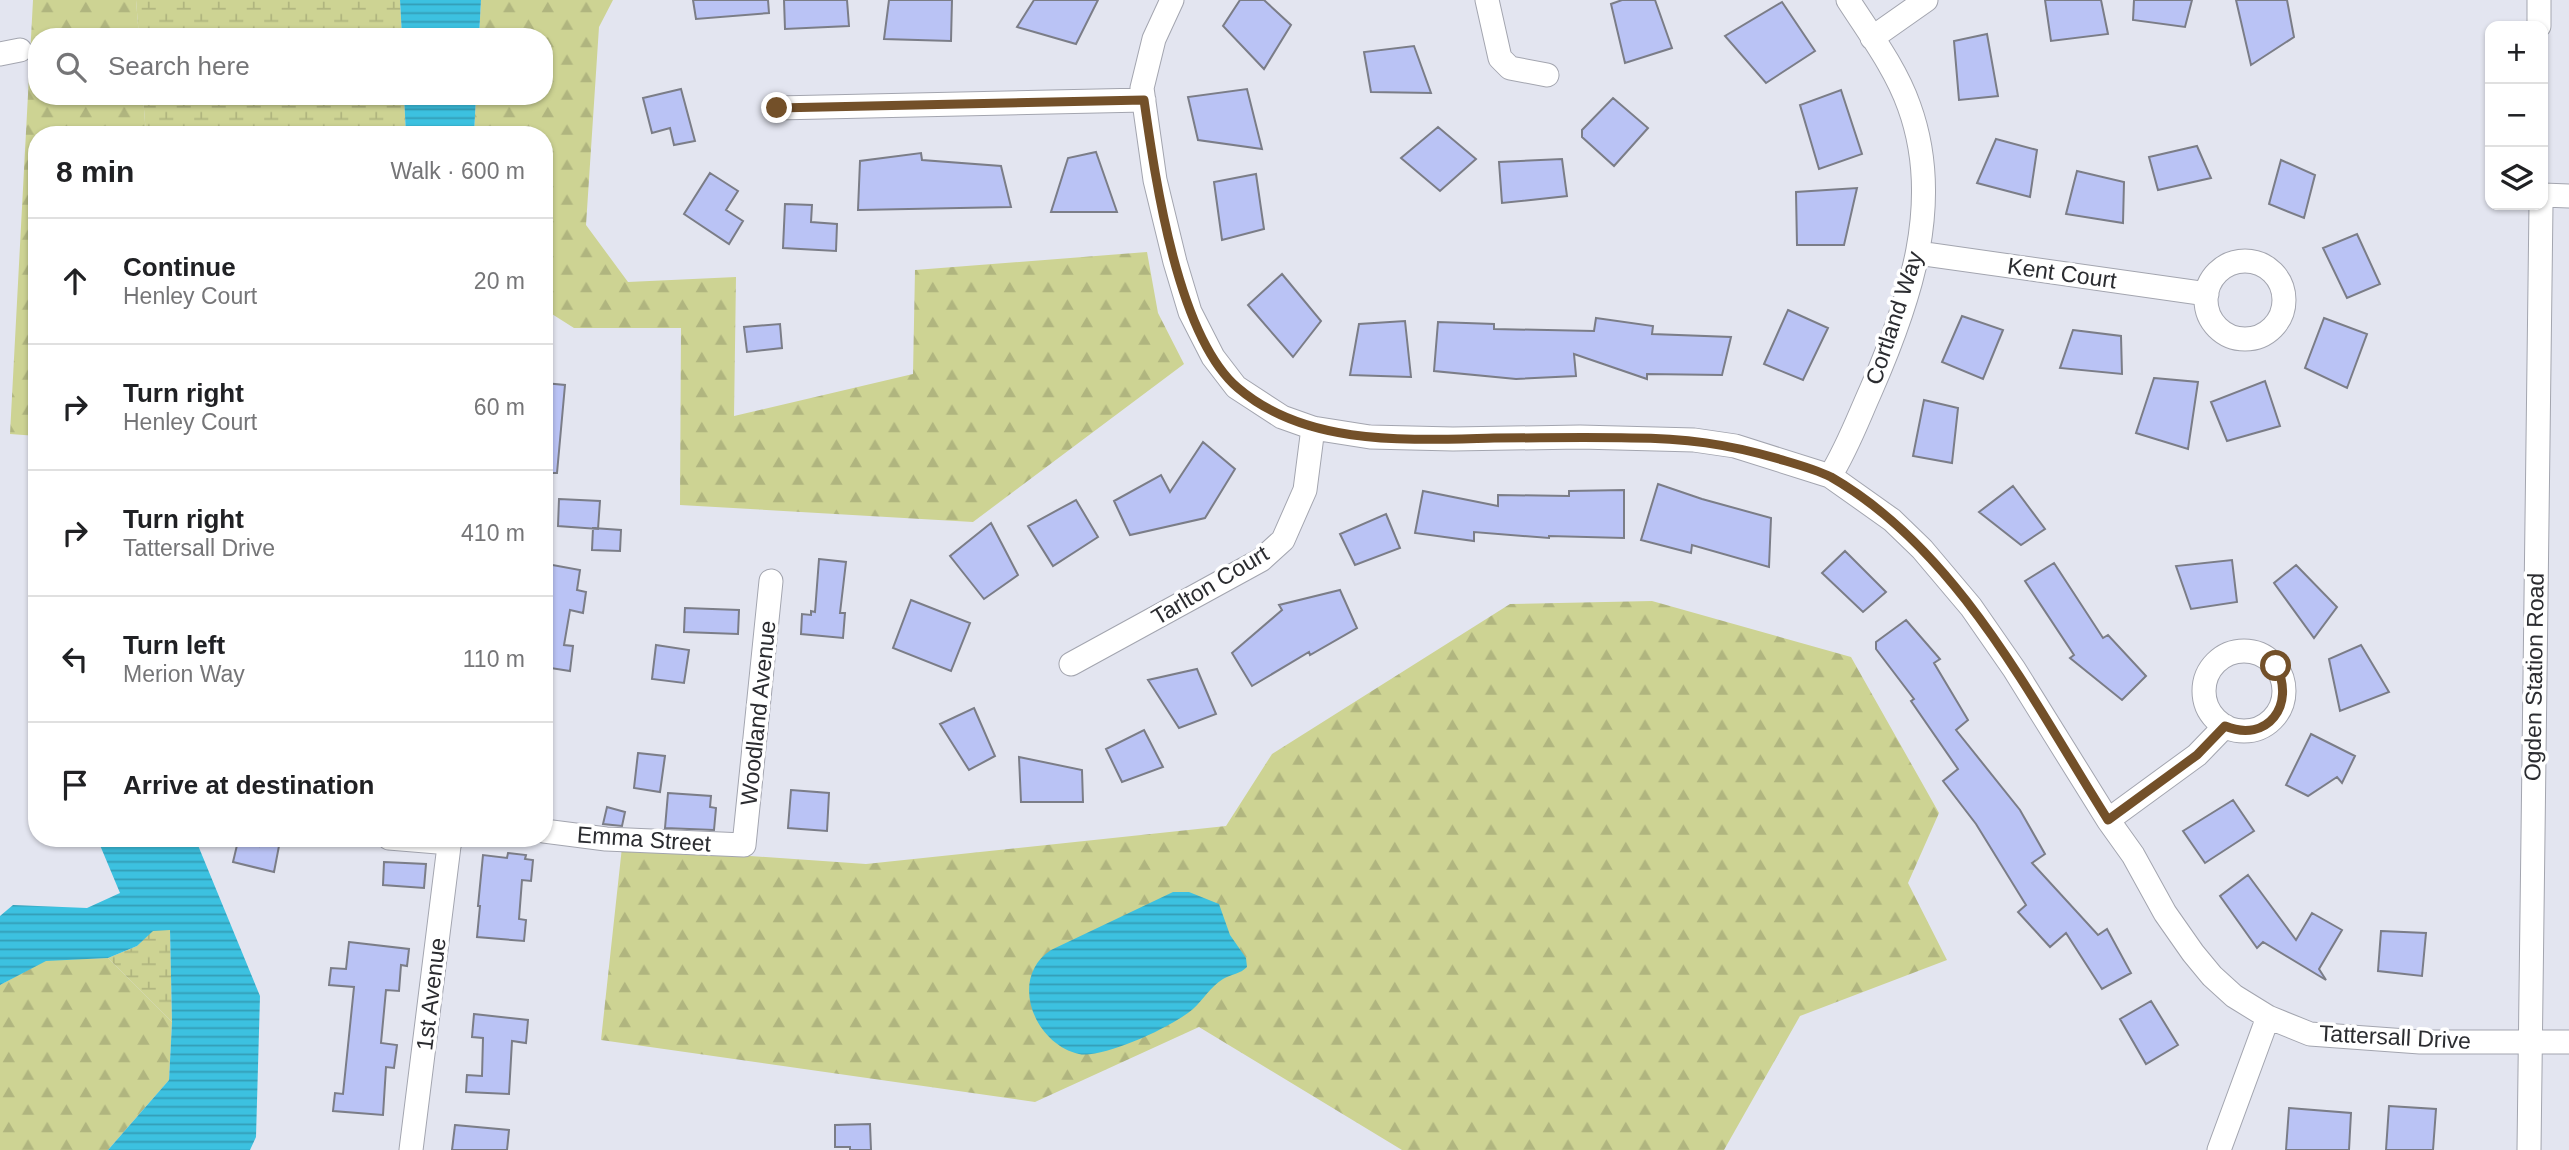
<!DOCTYPE html>
<html lang="en">
<head>
<meta charset="utf-8">
<style>
	body { margin:0; font-family:Helvetica,sans-serif; background:#f6f6f6; color:#202124 }
	.controls { position:absolute; right:21px; top:21px; display:grid; overflow:hidden; border-radius:14px; box-shadow:0 2px 5px #0004 }
	.controls button { width:63px; height:63px; display:grid; place-items:center; padding:0; border:0; border-bottom:2px solid #e0e0e0; background:#fff; color:#202124; font:35px sans-serif }
	.stop { position:absolute; width:21px; height:21px; margin:-16px; border:5px solid #735029; border-radius:50%; background:#fff }
	.stop.end { background:#735029; border-color:#fff; box-shadow:0 2px 7px #0008 }
	.list { margin:0; padding:0; list-style:none }
	h2 { display:flex; justify-content:space-between; align-items:center; height:91px; margin:0; padding:0 28px; font-size:30px }
	h2 small { font-size:23px; font-weight:400; color:#757577 }
	.list li { display:grid; grid-template-columns:46px 1fr auto; gap:21px; align-items:center; box-sizing:border-box; height:126px; padding:0 28px; border-top:2px solid #e0e0e0 }
	.list b { display:block; font-size:26px; white-space:nowrap }
	.list p { margin:0; font-size:23px; white-space:nowrap; color:#757577 }
	.list em { font-size:23px; font-style:normal; color:#757577 }
	.icon { flex:none; width:38px; height:38px; fill:none; stroke:currentColor; stroke-width:2; stroke-linecap:round; stroke-linejoin:round }
	.map { position:relative; flex:none; width:2569px; height:1150px; overflow:hidden }
	.search { position:absolute; background:#fff; box-shadow:0 2px 5px #0004; left:28px; top:28px; width:525px; height:77px; display:flex; align-items:center; gap:18px; box-sizing:border-box; padding:0 24px; border-radius:28px; color:#757577; font-size:26px }
	.panel { position:absolute; background:#fff; box-shadow:0 2px 5px #0004; left:28px; top:126px; width:525px; height:721px; border-radius:28px }
	.map>svg:first-child { display:block }
	.forest { fill:url(#forest-firs) }
	.wetland { fill:url(#wetland-marsh) }
	.water { fill:url(#water-rules) }
	.building { fill:#bac3f5; stroke:#7b7d87; stroke-width:2 }
	.lines { fill:none; stroke-linecap:round; stroke-linejoin:round }
	.minor-casing { stroke:#a3a5af; stroke-width:25 }
	.minor { stroke:#fff; stroke-width:23 }
	.route { stroke:#735029; stroke-width:9 }
	.labels { text-anchor:middle; stroke-width:7; stroke-linejoin:round; paint-order:stroke }
	.street-label { font-size:23px; fill:#2b2c30; stroke:#fff }
</style>
</head>
<body>
<div class="map">
<svg width="2569" height="1150" viewBox="0 0 2569 1150">
	<defs>
		<pattern id="forest-firs" width="22" height="20" patternUnits="userSpaceOnUse" patternTransform="scale(1.75)"><rect width="22" height="20" fill="#cdd393"/><path d="M5 1l3.5 6h-7zM16 11l3.5 6h-7z" fill="#b0b57f"/></pattern>
		<pattern id="wetland-marsh" width="20" height="14" patternUnits="userSpaceOnUse" patternTransform="scale(1.75)"><rect width="20" height="14" fill="#cdd393"/><path d="M1 5h8M5 5V1M11 12h8M15 12V8" fill="none" stroke="#b0b57f"/></pattern>
		<pattern id="water-rules" width="6" height="5" patternUnits="userSpaceOnUse" patternTransform="scale(1.75)"><rect width="6" height="5" fill="#3cc1e0"/><path d="M0 2.5h6" fill="none" stroke="#339db6"/></pattern>
	</defs>
	<rect width="100%" height="100%" fill="#e3e5f0"/>
	<path class="forest" d="M33 0H136L139 37H37V96H143L146 135H37V436L10 434Z
		M481 0H613L599 27 586 225 628 282 736 277 734 416 913 374 915 270 1147 252 1158 313 1184 364 973 522 680 505 681 328H574L544 309V135H474L476 96H544V37H479Z
		M1652 601 1851 657 1939 813 1908 883 1947 960 1800 1016 1724 1150H1402L1199 1027 1035 1102 601 1040 622 847 866 864 1226 826 1272 754 1510 604Z
		M108 958 172 1022 169 1080 108 1150H0V985L46 960Z"/>
	<path class="wetland" d="M136 0H400L402 37H139Z
		M143 96H404L406 135H146Z
		M153 930H170L172 1022 108 958 137 946Z"/>
	<path class="water" d="M400 0H481L479 37H402Z
		M404 96H476L474 135H406Z
		M97 838H195L260 996 256 1137 250 1150H108L169 1080 172 1022 170 930 153 931 137 946 108 958 46 961 0 985V916L13 905 87 908 120 893Z
		M1173 892H1189L1219 904 1230 935 1246 958 1247 967C1240 974 1232 974 1223 979 1211 986 1203 1000 1193 1009 1174 1026 1103 1059 1079 1054 1034 1044 1008 978 1051 950Z"/>
	<path class="building" d="M693 0H768L769 13 696 19Z
		M784 0H847L849 26 785 29Z
		M889 0H952L951 41 884 39Z
		M1034 0H1098L1076 44 1017 27Z
		M1240 0H1264L1291 25 1264 69 1223 26Z
		M1622 0H1655L1672 48 1625 63 1611 4Z
		M2045 0H2101L2108 34 2051 41Z
		M2134 0H2192L2185 27 2133 20Z
		M2236 0H2287L2294 37 2251 65Z
		M1782 2 1815 51 1766 83 1725 36Z
		M1987 34 1998 96 1959 100 1954 41Z
		M1414 46 1431 93 1371 92 1364 52Z
		M681 89 695 141 674 145 670 128 652 133 643 98Z
		M1247 89 1262 149 1198 140 1188 97Z
		M1841 90 1862 154 1819 169 1800 105Z
		M1613 98 1648 128 1614 166 1582 137V130Z
		M1438 127 1476 159 1440 191 1401 158Z
		M1996 139 2037 150 2030 197 1977 183Z
		M2197 146 2211 178 2158 190 2149 157Z
		M1096 152 1117 212H1051L1068 158Z
		M921 153 922 160 1001 166 1011 207 858 210 860 161Z
		M1562 159 1567 196 1502 203 1499 162Z
		M2281 160 2315 175 2304 218 2269 204Z
		M2077 171 2124 182 2123 223 2066 214Z
		M710 173 738 191 726 210 743 221 729 244 684 214Z
		M1256 174 1264 229 1222 240 1214 182Z
		M1857 188 1844 245H1797L1796 192Z
		M785 204 812 205 811 222 837 224 836 251 783 248Z
		M2357 234 2380 284 2347 298 2323 248Z
		M1282 274 1321 321 1293 357 1248 305Z
		M1788 310 1828 328 1803 380 1764 364Z
		M1962 316 2003 330 1983 379 1942 362Z
		M1596 318 1653 326 1652 334 1731 337 1722 375 1647 374V379L1574 354 1576 376 1516 379 1434 371 1438 322 1494 324V329L1594 331Z
		M2324 318 2367 334 2347 388 2305 368Z
		M1405 321 1411 377 1350 375 1359 324Z
		M780 324 782 348 747 352 744 327Z
		M2073 330 2121 336 2122 374 2060 368Z
		M2154 378 2198 382 2188 449 2136 433Z
		M2265 381 2280 426 2227 441 2211 402Z
		M544 383 565 385 557 473H544Z
		M1924 400 1958 408 1952 463 1913 456Z
		M1203 442 1235 469 1205 518 1130 535 1114 501 1161 475 1170 492Z
		M1658 484 1702 499 1771 518 1769 567 1692 545 1691 553 1641 540Z
		M2013 486 2045 529 2021 545 1979 512Z
		M1624 490V538L1549 536V538L1474 532V541L1415 533 1423 491 1498 506V495L1569 496V491Z
		M559 499 600 501 598 529 558 526Z
		M1076 500 1098 537 1053 566 1028 526Z
		M1386 514 1400 548 1355 565 1340 534Z
		M991 523 1018 575 984 599 950 556Z
		M593 528 621 530 620 551 592 550Z
		M1845 551 1886 592 1863 612 1822 573Z
		M819 559 846 562 840 613H845L843 638 801 634 802 614 811 615V611L815 612Z
		M2232 560 2237 602 2191 609 2176 566Z
		M2054 563 2103 638 2108 635 2146 676 2122 700 2070 658 2074 655 2025 581Z
		M547 564 580 570 577 590 586 592 583 613 570 610 564 645 573 646 570 671 544 667V579Z
		M2296 565 2337 607 2314 638 2274 583Z
		M1340 590 1357 628 1310 655 1309 652 1252 686 1232 653 1282 610 1279 605Z
		M911 600 970 623 951 671 893 648Z
		M685 608 739 610 738 634 684 632Z
		M1906 620 1940 659 1934 663 1968 720 1956 730 2020 810 2045 854 2032 863 2098 935 2107 929 2131 973 2102 989 2066 933 2050 947 2018 912 2026 905 1976 824 1943 781 1958 769 1911 701 1914 699 1876 649V642Z
		M656 645 689 650 684 683 652 679Z
		M2361 645 2389 692 2340 711 2329 659Z
		M1197 669 1216 714 1179 728 1148 680Z
		M974 708 995 756 969 770 940 724Z
		M1144 730 1163 767 1122 782 1106 749Z
		M2311 734 2355 756 2342 783 2337 777 2308 796 2286 785Z
		M638 753 665 756 660 792 634 788Z
		M1019 757 1082 770 1083 802H1021Z
		M791 790 829 793 827 831 788 828Z
		M668 793 711 796 710 807 716 808 714 830 665 828Z
		M2233 800 2254 831 2205 863 2183 831Z
		M607 807 625 812 622 826 603 824Z
		M238 841 259 846 261 841 279 846 274 872 233 862Z
		M508 853 526 855 525 859 533 860 531 881 522 880 519 919 526 920 524 941 477 937 480 906H478L483 855 507 858Z
		M384 862 426 864 424 888 383 885Z
		M2248 875 2296 940 2312 913 2342 930 2319 969 2326 980 2263 942 2257 948 2220 896Z
		M2381 931 2426 933 2422 976 2378 971Z
		M349 942 409 949 407 966 401 965 399 991 386 990 381 1043 397 1045 394 1068 386 1067 383 1115 333 1111 335 1093 343 1094 354 987 329 985 331 968 346 969Z
		M2151 1001 2178 1045 2146 1064 2120 1019Z
		M474 1014 528 1020 526 1043 512 1041 509 1094 466 1092 467 1075 482 1076 483 1038 472 1037Z
		M2389 1106 2436 1109 2433 1150H2386Z
		M2289 1108 2351 1113 2349 1150H2286Z
		M870 1124 871 1150H850V1147H835V1125Z
		M455 1125 509 1130 507 1150H452Z"/>
	<g class="lines">
		<g class="minor-casing">
			<path id="minor" d="M1172 0 1154 39 1142 88 1155 180 1175 262 1190 312 1213 357 1236 387 1282 417 1313 428 1370 437 1453 439 1580 437 1694 440 1735 446 1830 476 1892 520 1922 549 1971 607 2014 669 2108 820 2133 855 2165 913 2193 953 2212 976 2234 996 2268 1017 2310 1034 2420 1042H2569
				M1487 0 1500 58 1510 68 1547 75
				M2539 26V0
				M1872 38 1926 0
				M0 54 20 50
				M777 108 1144 100
				M2543 195 2569 196
				M1918 253 2207 294
				M2206 300a39 39 0 1 1 78 0a39 39 0 1 1-78 0Z
				M1830 476C1847 449 1858 419 1871 390 1910 301 1944 202 1909 106 1896 69 1870 34 1848 0
				M2204 691a40 40 0 1 1 80 0a40 40 0 1 1-80 0Z
				M1071 664 1261 560 1283 540 1305 490 1313 428
				M2108 820 2197 755 2225 726
				M544 831 606 839 744 845 771 581
				M389 838 450 843
				M411 1150 450 838
				M2219 1150 2268 1017
				M2529 1150 2541 205"/>
		</g>
		<use href="#minor" class="minor"/>
	</g>
	<g class="lines">
		<path class="route" d="M777 108 1144 100C1155 177 1177 336 1238 388 1307 447 1409 440 1494 438 1540 438 1585 437 1631 438 1684 438 1728 444 1779 459 1796 464 1815 469 1831 477 1958 550 2032 700 2108 820L2197 755 2225 726C2268 744 2296 704 2276 666"/>
	</g>
	<g class="labels">
		<g class="street-label">
			<text transform="translate(2062 273) rotate(8)" y="8">Kent Court</text>
			<text transform="translate(1894 318) rotate(-72)" y="8">Cortland Way</text>
			<text transform="translate(1210 585) rotate(-31)" y="8">Tarlton Court</text>
			<text transform="translate(2534 677) rotate(-89)" y="8">Ogden Station Road</text>
			<text transform="translate(758 713) rotate(-84)" y="8">Woodland Avenue</text>
			<text transform="translate(644 839) rotate(4)" y="8">Emma Street</text>
			<text transform="translate(431 994) rotate(-83)" y="8">1st Avenue</text>
			<text transform="translate(2395 1037) rotate(3)" y="8">Tattersall Drive</text>
		</g>
	</g>
</svg>
<div class="controls">
<button>+</button>
<button>−</button>
<button><svg class="icon" aria-label="layers" viewBox="0 0 24 24"><path d="M12 4l9 5-9 5-9-5zM3 14l9 5 9-5"/></svg></button>
</div>
<div class="stop" style="left:2276px;top:666px"></div>
<div class="stop end" style="left:777px;top:108px"></div>
<div class="search"><svg class="icon" aria-label="search" viewBox="0 0 24 24"><circle cx="10" cy="10" r="6"/><path d="M15 15l6 6"/></svg>Search here</div>
<section class="panel">
<h2>8 min<small>Walk · 600 m</small></h2>
<ul class="list">
<li><svg class="icon" aria-label="ahead" viewBox="0 0 24 24"><path d="M12 20V5M6 11l6-6 6 6"/></svg><div><b>Continue</b><p>Henley Court</p></div><em>20 m</em></li>
<li><svg class="icon" aria-label="right" viewBox="0 0 24 24"><path d="M7 20v-9h11M14 6l5 5-5 5"/></svg><div><b>Turn right</b><p>Henley Court</p></div><em>60 m</em></li>
<li><svg class="icon" aria-label="right" viewBox="0 0 24 24"><path d="M7 20v-9h11M14 6l5 5-5 5"/></svg><div><b>Turn right</b><p>Tattersall Drive</p></div><em>410 m</em></li>
<li><svg class="icon" aria-label="left" viewBox="0 0 24 24"><path d="M17 20v-9H6M10 6l-5 5 5 5"/></svg><div><b>Turn left</b><p>Merion Way</p></div><em>110 m</em></li>
<li><svg class="icon" aria-label="arrive" viewBox="0 0 24 24"><path d="M6 21V4h12l-3 4 3 4H6"/></svg><div><b>Arrive at destination</b></div></li>
</ul>
</section>
</div>
</body>
</html>
